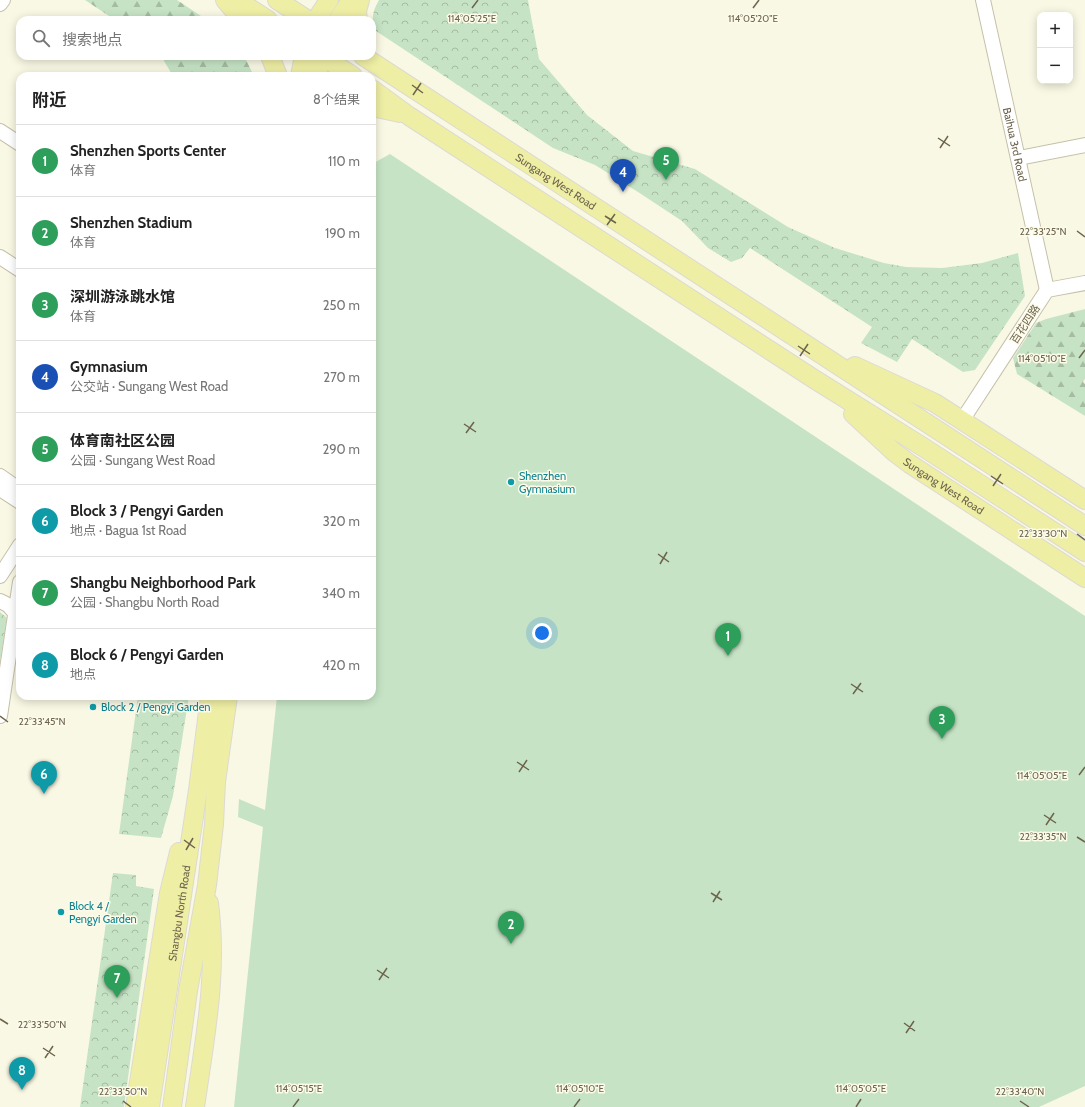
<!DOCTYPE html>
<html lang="zh">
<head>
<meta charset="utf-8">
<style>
	body { margin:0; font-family:Cabin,"Noto Sans SC",sans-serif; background:#f2f2f2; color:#222 }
	.controls { position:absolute; right:12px; top:12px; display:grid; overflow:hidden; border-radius:8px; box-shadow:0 2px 10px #0003 }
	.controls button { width:36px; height:36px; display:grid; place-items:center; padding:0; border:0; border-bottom:1px solid #e0e0e0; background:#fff; color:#222; font:20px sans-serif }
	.you { position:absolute; left:542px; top:633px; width:14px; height:14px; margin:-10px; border:3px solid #fff; border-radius:50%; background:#1a73e8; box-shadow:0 0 0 6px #1a73e833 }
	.badge { display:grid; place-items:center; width:26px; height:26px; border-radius:50%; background:#725b3b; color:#fff; font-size:13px; font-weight:700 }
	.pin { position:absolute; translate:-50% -33px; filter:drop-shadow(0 1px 2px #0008) }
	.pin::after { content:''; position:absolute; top:21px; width:14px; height:12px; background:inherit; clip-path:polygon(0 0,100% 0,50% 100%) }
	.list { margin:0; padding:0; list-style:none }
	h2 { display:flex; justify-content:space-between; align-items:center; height:52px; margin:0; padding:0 16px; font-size:17px }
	h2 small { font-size:13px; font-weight:400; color:#767676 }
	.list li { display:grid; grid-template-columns:26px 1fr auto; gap:12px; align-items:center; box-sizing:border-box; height:72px; padding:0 16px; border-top:1px solid #e0e0e0 }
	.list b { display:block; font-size:15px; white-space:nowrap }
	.list p { margin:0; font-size:13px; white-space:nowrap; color:#767676 }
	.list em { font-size:13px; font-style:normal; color:#767676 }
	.icon { flex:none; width:22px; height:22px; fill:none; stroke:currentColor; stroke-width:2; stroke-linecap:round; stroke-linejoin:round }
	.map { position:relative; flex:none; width:1085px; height:1107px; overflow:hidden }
	.search { position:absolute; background:#fff; box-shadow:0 2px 10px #0003; left:16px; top:16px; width:360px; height:44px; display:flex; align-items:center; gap:10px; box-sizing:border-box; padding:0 14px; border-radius:12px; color:#767676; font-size:15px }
	.panel { position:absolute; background:#fff; box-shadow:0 2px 10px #0003; left:16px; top:72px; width:360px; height:628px; border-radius:12px }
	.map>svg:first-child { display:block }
	.green { fill:#c6e4c5 }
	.forest { fill:url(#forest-firs) }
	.park { fill:url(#park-crowns) }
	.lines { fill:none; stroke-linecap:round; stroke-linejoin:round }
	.minor-casing { stroke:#c6c0aa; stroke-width:16 }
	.major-casing { stroke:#dcdad4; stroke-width:20 }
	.minor { stroke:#fff; stroke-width:14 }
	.major { stroke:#efeea5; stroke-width:18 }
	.ticks { fill:none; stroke:#6d644d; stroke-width:1.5 }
	.culture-dot { fill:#0f9aa8; stroke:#fcfbea; stroke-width:1.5 }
	.labels { text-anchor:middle; stroke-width:3; stroke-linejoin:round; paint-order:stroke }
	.street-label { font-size:11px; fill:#6d644d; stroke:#fcfbea }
	.culture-label { font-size:11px; fill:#0d838f; stroke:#fcfbea; text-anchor:start }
	.ticks-label { font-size:10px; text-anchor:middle; fill:#6d644d; stroke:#fcfbea; stroke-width:3; stroke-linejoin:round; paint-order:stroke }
</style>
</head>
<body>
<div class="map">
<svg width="1085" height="1107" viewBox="0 0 1085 1107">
	<defs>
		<pattern id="forest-firs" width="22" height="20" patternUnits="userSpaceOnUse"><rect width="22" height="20" fill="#c6e4c5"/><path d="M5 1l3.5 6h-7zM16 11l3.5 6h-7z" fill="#a5bca2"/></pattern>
		<pattern id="park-crowns" width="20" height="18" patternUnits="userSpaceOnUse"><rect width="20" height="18" fill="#c6e4c5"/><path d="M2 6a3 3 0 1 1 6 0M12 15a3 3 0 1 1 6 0" fill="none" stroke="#a5bca2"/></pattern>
	</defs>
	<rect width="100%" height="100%" fill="#f9f8e4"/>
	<path class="green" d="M390 154 1085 616V1086L1039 1107H234L263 827 238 817 239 799 265 810 277 696H372V164Z"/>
	<path class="forest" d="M85 0H177L207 20H115Z
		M161 56H244L254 76H173Z
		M1085 309V379L1083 382 1085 384V416L1017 374 1013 358 1036 323 1046 319Z"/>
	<path class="park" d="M379 0H528L539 59 587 115 633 151 695 169 788 227 835 248 884 263 906 267 942 268 982 263 1018 253 1025 296 975 370 963 372 912 339 897 362 861 343 872 327 750 248 742 258 731 262 708 248 682 221 638 192 595 165 553 148 376 31C370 20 373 10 379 0Z
		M0 612 7 618 0 662Z
		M138 696H189L173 796 161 838 119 834Z
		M113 873 136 875V886L154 889 124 1107H80Z"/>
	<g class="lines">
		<g class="minor-casing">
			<g id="minor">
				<path id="s1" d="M983 0 1047 290"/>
				<path d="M0 4 3 0"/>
				<path d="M0 131 20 144"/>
				<path d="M1019 158 1085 145"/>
				<path d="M0 257 20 270"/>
				<path d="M963 419 1047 290 1085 283"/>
				<path d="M0 476 20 490"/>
				<path d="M0 489 20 502"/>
				<path d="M0 576 20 545"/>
				<path d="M0 601 8 605 15 613"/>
				<path d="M0 716 20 582"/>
			</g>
		</g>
		<g class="major-casing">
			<g id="major">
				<path d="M225 0 242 20"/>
				<path d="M237 0 268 20"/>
				<path d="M277 0 308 20"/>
				<path d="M316 20 329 0"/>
				<path d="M338 20 351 0"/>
				<path d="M358 20 357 11 360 0"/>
				<path d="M270 56 278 76"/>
				<path d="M322 56 353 76"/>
				<path id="s2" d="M363 56 1085 526"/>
				<path d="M300 76 304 56"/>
				<path d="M317 76 320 56"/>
				<path d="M372 89 409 116 814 379 923 447 1085 552"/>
				<path d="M372 107 400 113"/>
				<path d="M855 366 935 403 1085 500"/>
				<path id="s3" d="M853 414 894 452 910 464 1085 578"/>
				<path d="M135 1107 169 893 179 852"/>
				<path id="s4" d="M150 1107 198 790 210 696"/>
				<path d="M172 1107 188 991 207 885 214 824 216 782 228 696"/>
				<path d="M195 1107C205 1037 218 974 209 903"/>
			</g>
		</g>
		<use href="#minor" class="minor"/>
		<use href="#major" class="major"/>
	</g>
	<path class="ticks" d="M472 8 478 0M753 8 759 0M412 85 423 93M413 95 421 83M938 138 950 146M940 148 948 136M605 216 616 223M607 225 615 214M1077 231 1085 237M798 346 810 354M800 356 808 344M1079 358 1085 350M464 424 476 432M466 433 474 422M991 476 1003 484M993 486 1001 474M1077 534 1085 540M658 554 669 562M660 564 667 552M851 684 863 692M853 694 861 683M0 716 8 722M517 762 529 770M519 772 527 760M1079 775 1085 767M1044 815 1056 823M1046 825 1054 813M1077 837 1085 842M184 840 195 848M186 850 193 838M711 893 722 900M713 902 720 891M377 970 389 978M379 980 387 968M0 1019 8 1024M904 1023 915 1031M906 1033 914 1021M43 1048 55 1056M45 1058 53 1046M123 1101 131 1107M1020 1101 1029 1107M293 1107 299 1099M574 1107 580 1099M856 1107 861 1099"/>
	<g class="culture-dot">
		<circle cx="511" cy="482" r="4"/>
		<circle cx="93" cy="707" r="4"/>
		<circle cx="61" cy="912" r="4"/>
	</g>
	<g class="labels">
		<g class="street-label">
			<text dy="4" stroke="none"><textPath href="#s1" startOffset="148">Baihua 3rd Road</textPath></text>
			<text dy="4" stroke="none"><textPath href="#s2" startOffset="230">Sungang West Road</textPath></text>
			<text transform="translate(1025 324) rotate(-57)" y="4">百花四路</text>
			<text dy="4" stroke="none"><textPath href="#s3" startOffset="116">Sungang West Road</textPath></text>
			<text dy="4" stroke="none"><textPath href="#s4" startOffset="196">Shangbu North Road</textPath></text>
		</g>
		<g class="culture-label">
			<text x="519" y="480">Shenzhen<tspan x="519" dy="13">Gymnasium</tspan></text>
			<text x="101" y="711">Block 2 / Pengyi Garden</text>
			<text x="69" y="910">Block 4 /<tspan x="69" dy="13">Pengyi Garden</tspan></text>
		</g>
	</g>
	<g class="ticks-label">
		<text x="472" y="22">114°05'25"E</text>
		<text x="753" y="22">114°05'20"E</text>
		<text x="1043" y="235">22°33'25"N</text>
		<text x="1042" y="362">114°05'10"E</text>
		<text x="1043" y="537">22°33'30"N</text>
		<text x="42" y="725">22°33'45"N</text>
		<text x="1042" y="779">114°05'05"E</text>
		<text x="1043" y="840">22°33'35"N</text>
		<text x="42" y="1028">22°33'50"N</text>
		<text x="299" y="1092">114°05'15"E</text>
		<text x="580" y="1092">114°05'10"E</text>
		<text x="861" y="1092">114°05'05"E</text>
		<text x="123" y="1095">22°33'50"N</text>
		<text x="1020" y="1095">22°33'40"N</text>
	</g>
</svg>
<div class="controls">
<button>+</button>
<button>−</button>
</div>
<div class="you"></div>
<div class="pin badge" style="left:728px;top:656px;background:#2e9e5b">1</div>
<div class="pin badge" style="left:511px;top:944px;background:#2e9e5b">2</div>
<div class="pin badge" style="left:942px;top:739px;background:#2e9e5b">3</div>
<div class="pin badge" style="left:623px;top:192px;background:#1a4fb4">4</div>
<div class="pin badge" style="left:666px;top:180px;background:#2e9e5b">5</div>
<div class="pin badge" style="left:44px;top:794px;background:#0f9aa8">6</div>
<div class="pin badge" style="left:117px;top:998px;background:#2e9e5b">7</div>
<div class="pin badge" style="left:22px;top:1090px;background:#0f9aa8">8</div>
<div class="search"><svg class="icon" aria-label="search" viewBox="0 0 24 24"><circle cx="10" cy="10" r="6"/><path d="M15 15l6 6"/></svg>搜索地点</div>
<section class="panel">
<h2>附近<small>8个结果</small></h2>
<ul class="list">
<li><span class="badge" style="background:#2e9e5b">1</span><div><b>Shenzhen Sports Center</b><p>体育</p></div><em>110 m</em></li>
<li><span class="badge" style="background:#2e9e5b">2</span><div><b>Shenzhen Stadium</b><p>体育</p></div><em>190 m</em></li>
<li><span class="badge" style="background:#2e9e5b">3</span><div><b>深圳游泳跳水馆</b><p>体育</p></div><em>250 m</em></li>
<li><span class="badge" style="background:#1a4fb4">4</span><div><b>Gymnasium</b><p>公交站 · Sungang West Road</p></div><em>270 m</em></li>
<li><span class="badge" style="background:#2e9e5b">5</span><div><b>体育南社区公园</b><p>公园 · Sungang West Road</p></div><em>290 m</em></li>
<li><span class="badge" style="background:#0f9aa8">6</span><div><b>Block 3 / Pengyi Garden</b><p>地点 · Bagua 1st Road</p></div><em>320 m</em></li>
<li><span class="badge" style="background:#2e9e5b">7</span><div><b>Shangbu Neighborhood Park</b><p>公园 · Shangbu North Road</p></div><em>340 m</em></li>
<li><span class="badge" style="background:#0f9aa8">8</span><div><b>Block 6 / Pengyi Garden</b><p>地点</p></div><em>420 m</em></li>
</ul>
</section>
</div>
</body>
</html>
